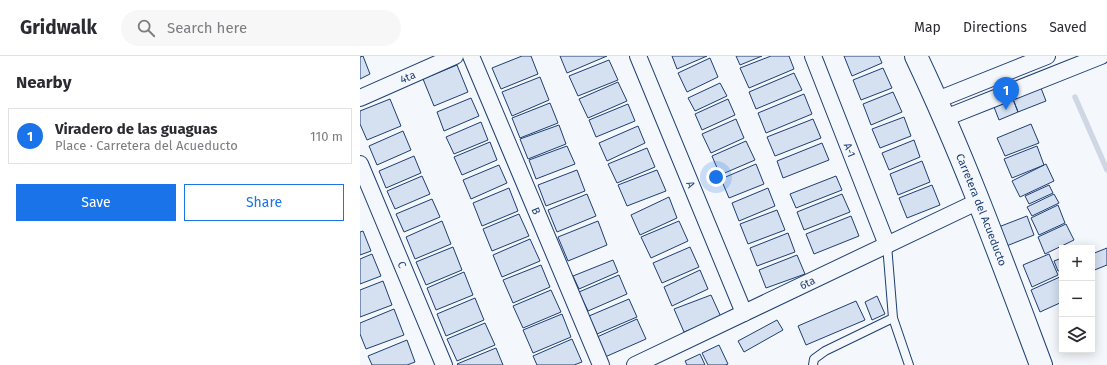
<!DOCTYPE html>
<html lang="en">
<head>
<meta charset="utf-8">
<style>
	body { margin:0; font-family:"Fira Sans",sans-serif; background:#f7f7f7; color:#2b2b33 }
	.controls { position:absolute; right:12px; bottom:12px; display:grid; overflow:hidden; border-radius:0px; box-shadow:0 2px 10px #0003 }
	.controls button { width:36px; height:36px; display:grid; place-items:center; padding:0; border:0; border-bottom:1px solid #e1e1e2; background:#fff; color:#2b2b33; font:20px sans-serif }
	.you { position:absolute; left:356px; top:121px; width:14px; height:14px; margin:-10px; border:3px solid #fff; border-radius:50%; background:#1a73e8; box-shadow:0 0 0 6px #1a73e833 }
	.badge { display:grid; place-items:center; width:26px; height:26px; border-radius:50%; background:#1a73e8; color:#fff; font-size:13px; font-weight:700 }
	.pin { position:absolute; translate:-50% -33px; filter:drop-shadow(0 1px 2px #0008) }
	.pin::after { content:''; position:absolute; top:21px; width:14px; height:12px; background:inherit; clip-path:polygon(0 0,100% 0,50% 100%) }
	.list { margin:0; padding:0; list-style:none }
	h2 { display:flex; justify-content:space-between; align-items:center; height:52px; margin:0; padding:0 16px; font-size:17px }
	h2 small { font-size:13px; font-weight:400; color:#7c7c81 }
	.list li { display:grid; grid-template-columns:26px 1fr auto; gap:12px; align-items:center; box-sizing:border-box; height:56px; margin:0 8px 8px; padding:0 8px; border:1px solid #e1e1e2; border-radius:0px }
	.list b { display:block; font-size:15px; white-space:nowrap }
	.list p { margin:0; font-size:13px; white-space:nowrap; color:#7c7c81 }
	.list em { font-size:13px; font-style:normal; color:#7c7c81 }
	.actions { display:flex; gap:8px; padding:12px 16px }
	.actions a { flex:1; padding:9px 0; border:1px solid #1a73e8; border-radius:0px; text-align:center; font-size:14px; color:#1a73e8 }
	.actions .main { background:#1a73e8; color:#fff }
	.icon { flex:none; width:22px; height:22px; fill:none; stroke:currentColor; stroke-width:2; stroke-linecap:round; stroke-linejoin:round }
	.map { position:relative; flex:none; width:747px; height:309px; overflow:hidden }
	header { display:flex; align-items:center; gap:24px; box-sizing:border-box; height:56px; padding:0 20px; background:#fff; border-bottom:1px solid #e1e1e2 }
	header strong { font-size:19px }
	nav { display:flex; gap:22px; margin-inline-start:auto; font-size:14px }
	.search { width:280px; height:36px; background:#f7f7f7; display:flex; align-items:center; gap:10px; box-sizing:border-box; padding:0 14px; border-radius:22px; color:#7c7c81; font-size:15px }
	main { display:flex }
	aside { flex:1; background:#fff }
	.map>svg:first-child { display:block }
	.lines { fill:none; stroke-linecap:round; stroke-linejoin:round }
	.stream { stroke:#cfd7e4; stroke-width:5.5 }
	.building { fill:#d5e0f0; stroke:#1d3f73 }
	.lane-casing { stroke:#1d3f73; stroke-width:10 }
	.street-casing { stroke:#1d3f73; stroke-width:18 }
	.secondary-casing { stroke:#1d3f73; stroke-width:24 }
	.lane { stroke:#f4f7fb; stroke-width:8 }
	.street { stroke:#f4f7fb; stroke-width:16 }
	.secondary { stroke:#f4f7fb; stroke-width:22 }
	.labels { text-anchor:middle; stroke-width:3; stroke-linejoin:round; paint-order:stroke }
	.street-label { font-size:11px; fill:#1d3f73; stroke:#f4f7fb }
</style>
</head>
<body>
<header>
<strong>Gridwalk</strong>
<div class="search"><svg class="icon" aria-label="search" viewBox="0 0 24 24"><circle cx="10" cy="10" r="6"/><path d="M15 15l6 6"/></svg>Search here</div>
<nav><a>Map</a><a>Directions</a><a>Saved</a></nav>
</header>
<main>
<aside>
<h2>Nearby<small></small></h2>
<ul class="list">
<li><span class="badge">1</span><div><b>Viradero de las guaguas</b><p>Place · Carretera del Acueducto</p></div><em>110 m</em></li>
</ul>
<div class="actions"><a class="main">Save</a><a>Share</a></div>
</aside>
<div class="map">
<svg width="747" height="309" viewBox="0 0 747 309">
	<rect width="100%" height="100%" fill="#f4f7fb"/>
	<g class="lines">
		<path class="stream" d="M715 41 747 114"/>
	</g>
	<path class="building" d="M3 0 10 18 0 23V1Z
		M162 0H171L178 18 141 33 132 12Z
		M200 0H247L207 17Z
		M312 0H347L317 13Z
		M376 0H402L380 9Z
		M411 0H429L434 13 389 32 380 12Z
		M484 0H519L522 7 492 20Z
		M350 2 358 21 327 36 318 17Z
		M249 4 258 24 218 40 209 20Z
		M97 9 108 36 74 50 63 23Z
		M523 12 532 32 501 44 493 24Z
		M434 17 442 34 396 53 389 36Z
		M180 21 189 44 152 60 142 36Z
		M258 26 267 45 228 62 219 43Z
		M360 27 367 40 335 55 328 42Z
		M681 32 686 45 658 56 653 43Z
		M533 36 542 56 511 69 503 48Z
		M444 38 452 58 406 77 398 57Z
		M111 42 119 60 84 75 77 56Z
		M30 43 41 70 7 84 0 68V55Z
		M368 43 375 59 342 74 335 58Z
		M653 43 658 56 639 64 634 51Z
		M190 47 198 67 160 82 152 62Z
		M268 48 275 65 236 81 229 64Z
		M544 61 551 80 520 92 512 73Z
		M376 63 384 82 351 97 342 78Z
		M453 63 461 82 415 100 407 81Z
		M121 66 128 84 94 98 86 81Z
		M671 68 679 87 645 100 637 82Z
		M199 69 206 88 168 103 160 83Z
		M278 70 285 87 247 105 239 87Z
		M43 75 51 94 17 109 9 90Z
		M554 84 560 101 529 114 522 97Z
		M386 85 395 104 360 119 352 100Z
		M130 86 137 104 102 119 94 101Z
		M462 87 469 104 423 122 417 105Z
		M207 90 215 108 176 123 169 104Z
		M677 90 684 109 652 122 644 103Z
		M287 92 295 111 257 127 248 108Z
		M54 100 61 117 26 132 19 115Z
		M562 105 570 126 538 139 530 118Z
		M396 108 404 128 369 142 361 123Z
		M686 108 694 125 660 141 652 125Z
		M139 109 147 127 111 143 103 124Z
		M217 114 225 135 186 150 178 129Z
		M297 114 306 135 267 150 258 129Z
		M62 120 70 138 35 153 27 135Z
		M476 120 482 134 436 152 430 138Z
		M572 129 580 149 547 162 539 142Z
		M689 129 693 137 669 148 665 140Z
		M149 132 158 155 122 170 113 147Z
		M408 132 415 150 379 165 372 147Z
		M227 138 236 160 197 176 188 154Z
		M482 138 490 156 444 174 437 156Z
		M694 138 699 147 672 160 667 151Z
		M309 141 317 162 280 179 271 159Z
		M72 143 80 161 44 176 36 158Z
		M698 149 705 167 679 179 671 162Z
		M417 154 425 174 388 188 380 168Z
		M159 158 169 180 132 195 123 173Z
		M491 160 499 180 454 198 446 178Z
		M667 160 674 179 644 191 636 172Z
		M82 165 91 188 55 203 46 181Z
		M238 165 247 189 208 205 198 181Z
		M319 165 328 185 291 202 281 181Z
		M706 168 714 184 685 198 678 181Z
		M3 175 11 195 0 199V176Z
		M428 177 435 196 397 210 390 192Z
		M170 183 180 205 142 221 133 199Z
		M93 191 102 214 66 229 56 206Z
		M330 191 339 211 302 227 293 207Z
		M747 192V209L732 215V198Z
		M12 198 21 220 0 228V203Z
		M689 198 698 219 672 231 663 209Z
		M437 199 445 218 406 232 399 214Z
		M702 202V214L698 215 694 205Z
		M253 204 258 216 219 233 213 220Z
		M181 209 190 231 153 247 143 224Z
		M340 214 348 233 312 250 304 231Z
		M104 216 113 239 76 254 67 232Z
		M259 219 267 238 228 255 219 236Z
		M702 220V246L680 256 671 234Z
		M23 225 32 249 0 261V234Z
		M191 234 201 256 163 272 153 250Z
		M351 239 361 261 324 276 314 253Z
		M517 240 525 258 512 264 505 246Z
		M115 242 124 264 86 280 77 258Z
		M269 243 277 261 237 278 229 260Z
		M496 245 505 264 446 289 438 270Z
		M34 253 44 279 6 293 0 278V267Z
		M202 258 211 281 173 297 163 274Z
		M277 263 286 283 245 301 237 281Z
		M417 264 423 274 384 296 378 285Z
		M125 267 135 289 97 305 87 283Z
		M212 283 222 306 214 309H177L173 300Z
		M47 284 55 306 47 309H12L8 300Z
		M359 289 368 308 365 309H348L342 297Z
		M136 292 143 309H98L97 308Z
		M340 298 345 309H327L325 305Z"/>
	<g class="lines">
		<g class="lane-casing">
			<path id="lane" d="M527 189 533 262 549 309
				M453 309 454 303 465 295 533 262"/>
		</g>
		<g class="street-casing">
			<g id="street">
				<path id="s1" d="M111 0 241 309"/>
				<path id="s2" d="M278 0 384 257"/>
				<path id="s3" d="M453 0 527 189"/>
				<path id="s4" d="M0 42 95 0"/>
				<path d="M577 44 687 0"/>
				<path d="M585 62 741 0"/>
				<path id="s5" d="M0 108 84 309"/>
				<path id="s6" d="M275 309 619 145"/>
			</g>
		</g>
		<g class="secondary-casing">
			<g id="secondary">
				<path id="s7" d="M556 0C604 101 642 205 681 309"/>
			</g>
		</g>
		<use href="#lane" class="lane"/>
		<use href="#street" class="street"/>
		<use href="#secondary" class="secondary"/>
	</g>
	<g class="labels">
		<g class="street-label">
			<text dy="4" stroke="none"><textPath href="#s4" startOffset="52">4ta</textPath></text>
			<text dy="4" stroke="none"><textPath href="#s3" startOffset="101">A-1</textPath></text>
			<text dy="4" stroke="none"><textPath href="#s2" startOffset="139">A</textPath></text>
			<text dy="4" stroke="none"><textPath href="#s7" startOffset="167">Carretera del Acueducto</textPath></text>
			<text dy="4" stroke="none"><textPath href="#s1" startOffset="168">B</textPath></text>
			<text dy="4" stroke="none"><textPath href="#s5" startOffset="109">C</textPath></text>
			<text dy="4" stroke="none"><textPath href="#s6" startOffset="191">6ta</textPath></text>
		</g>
	</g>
</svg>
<div class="controls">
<button>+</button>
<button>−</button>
<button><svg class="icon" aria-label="layers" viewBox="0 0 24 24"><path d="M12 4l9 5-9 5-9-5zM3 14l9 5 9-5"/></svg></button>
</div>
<div class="you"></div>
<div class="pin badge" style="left:646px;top:54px">1</div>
</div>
</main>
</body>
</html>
